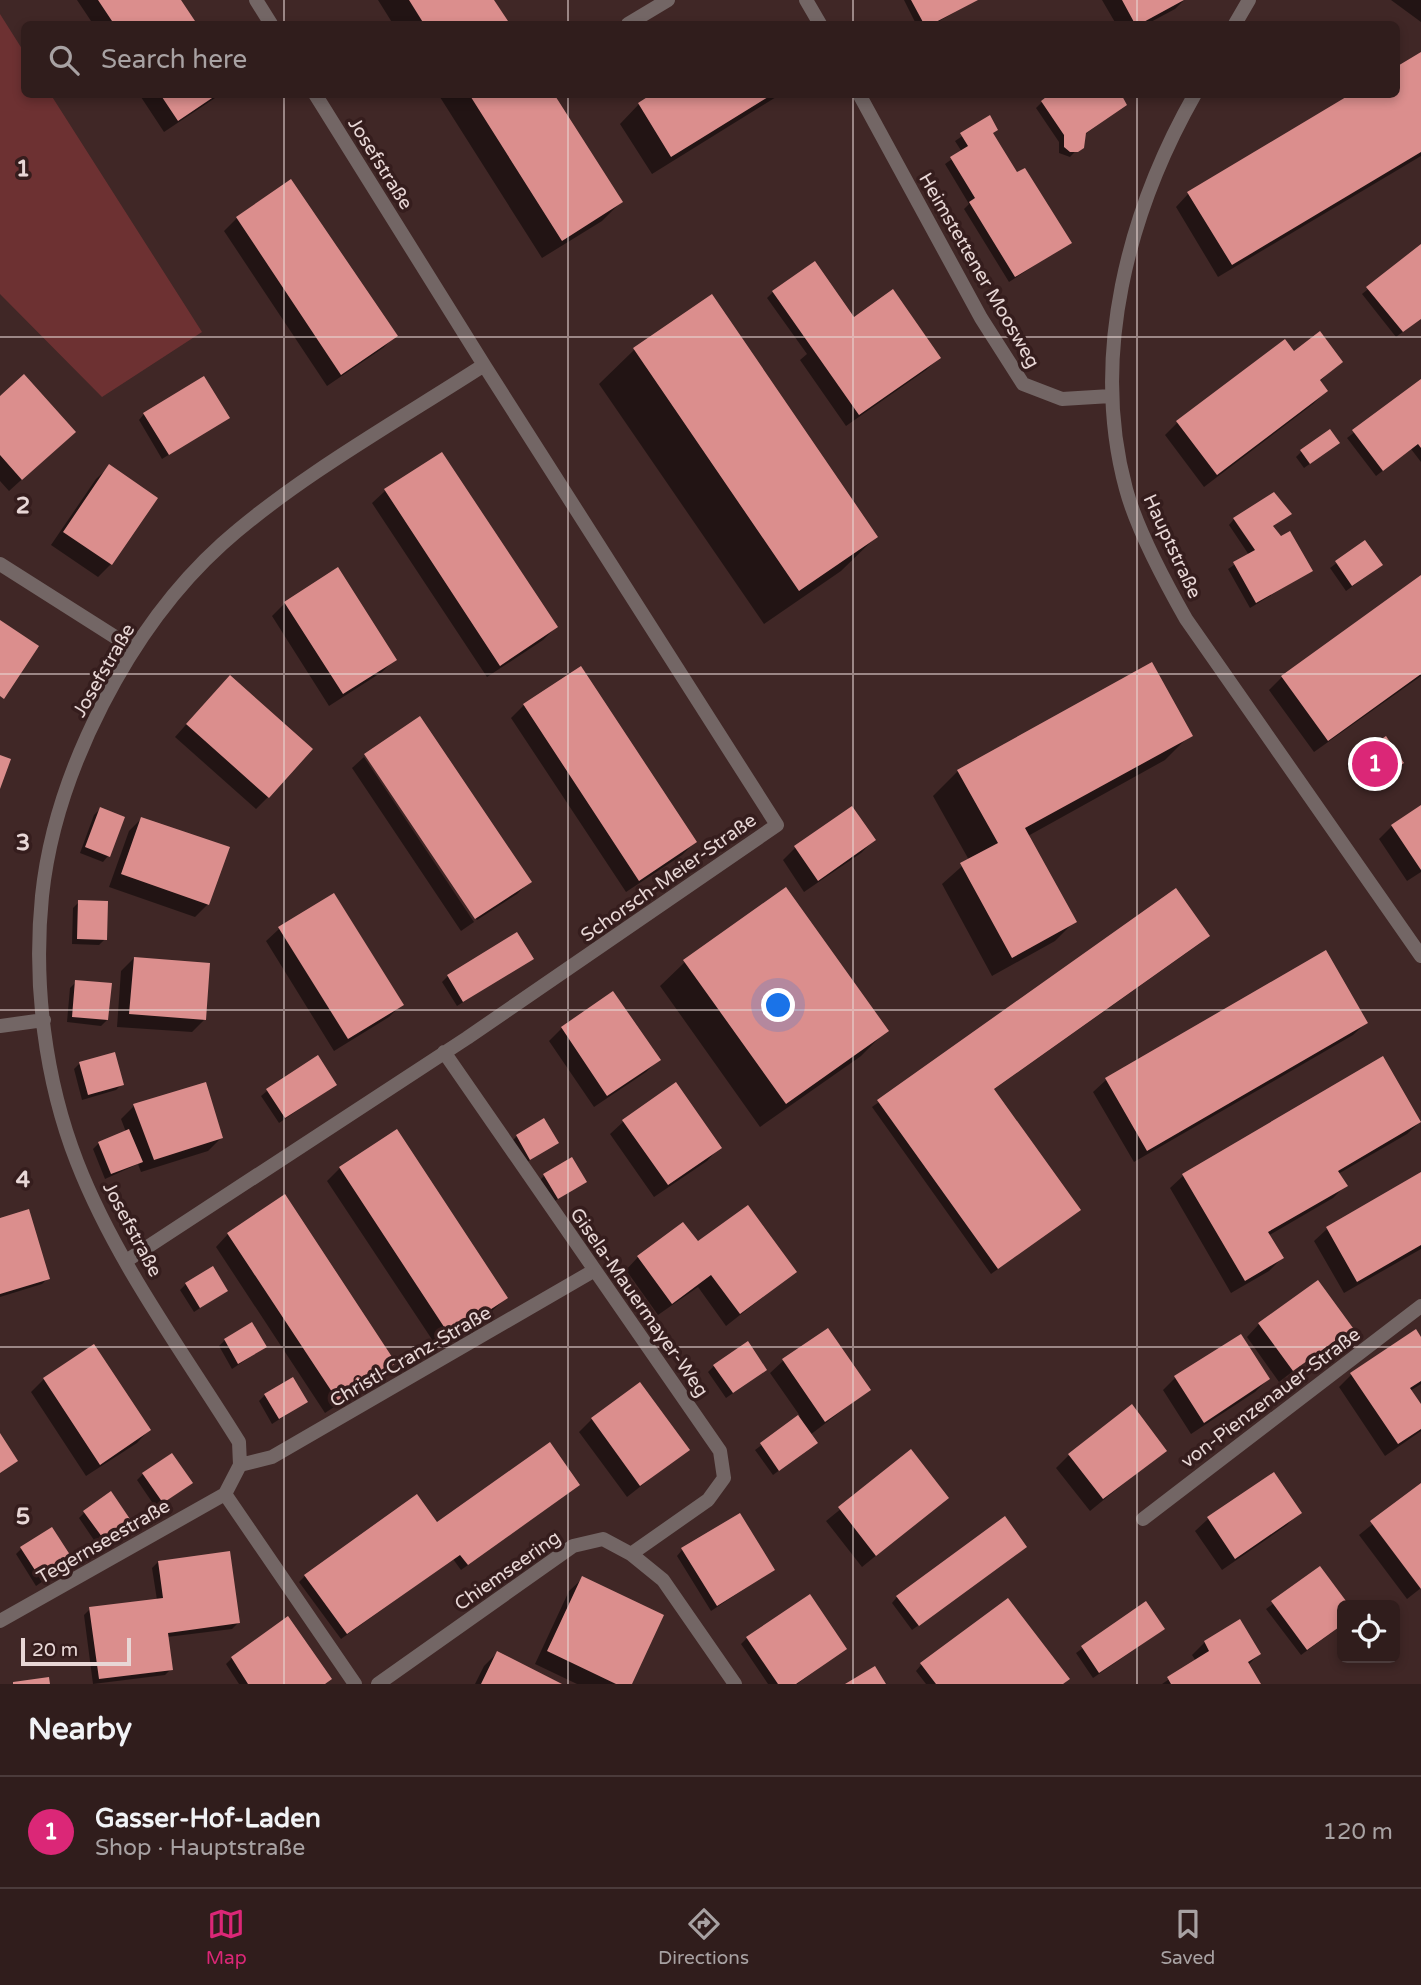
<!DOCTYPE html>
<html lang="en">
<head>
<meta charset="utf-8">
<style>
	body { margin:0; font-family:"Varela Round",sans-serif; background:#3c2a29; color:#f1f3f6 }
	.controls { position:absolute; right:21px; bottom:21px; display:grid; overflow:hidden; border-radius:10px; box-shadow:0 4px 10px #0003 }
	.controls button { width:63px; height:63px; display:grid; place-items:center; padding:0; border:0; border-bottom:2px solid #4b3b3b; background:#301d1c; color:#f1f3f6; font:35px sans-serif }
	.scale { position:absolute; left:21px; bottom:18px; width:110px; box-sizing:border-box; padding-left:7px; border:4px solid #e8d7d6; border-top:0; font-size:19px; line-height:24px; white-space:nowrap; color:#e8d7d6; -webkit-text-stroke:5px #351d1d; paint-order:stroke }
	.you { position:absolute; left:779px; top:1006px; width:24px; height:24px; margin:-18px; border:5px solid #fff; border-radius:50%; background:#1a73e8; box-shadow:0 0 0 10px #1a73e833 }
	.badge { display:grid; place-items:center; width:46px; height:46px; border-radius:50%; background:#db2777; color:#fff; font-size:23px; font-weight:700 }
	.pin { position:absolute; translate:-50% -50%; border:4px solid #fff; box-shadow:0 2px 7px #0006 }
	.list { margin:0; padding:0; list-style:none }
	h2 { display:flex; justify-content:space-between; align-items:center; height:91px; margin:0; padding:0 28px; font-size:30px }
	h2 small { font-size:23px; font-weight:400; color:#a8a2a3 }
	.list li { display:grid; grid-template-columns:46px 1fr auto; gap:21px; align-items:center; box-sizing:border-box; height:112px; padding:0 28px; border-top:2px solid #4b3b3b }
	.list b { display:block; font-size:26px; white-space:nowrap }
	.list p { margin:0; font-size:23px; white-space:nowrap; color:#a8a2a3 }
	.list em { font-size:23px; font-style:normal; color:#a8a2a3 }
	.icon { flex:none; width:38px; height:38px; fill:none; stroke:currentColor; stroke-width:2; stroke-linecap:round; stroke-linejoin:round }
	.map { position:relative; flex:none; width:1421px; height:1684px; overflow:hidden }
	.search { position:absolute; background:#301d1c; box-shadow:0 4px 10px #0003; left:21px; right:21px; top:21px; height:77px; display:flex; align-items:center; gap:18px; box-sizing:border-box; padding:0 24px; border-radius:10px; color:#a8a2a3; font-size:26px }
	.sheet { height:203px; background:#301d1c }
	nav { display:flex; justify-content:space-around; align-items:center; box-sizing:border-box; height:98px; border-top:2px solid #4b3b3b; background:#301d1c; font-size:19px; color:#a8a2a3 }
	nav a { display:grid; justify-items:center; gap:4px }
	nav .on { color:#db2777 }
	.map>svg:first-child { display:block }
	.green { fill:#6d3132 }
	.shadow { fill:#0007 }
	.building { fill:#db8e8d }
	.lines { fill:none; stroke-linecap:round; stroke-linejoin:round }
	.service { stroke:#736665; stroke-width:14 }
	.minor { stroke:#736665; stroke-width:14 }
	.tertiary { stroke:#736665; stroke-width:14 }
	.grid { fill:none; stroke:#e8d7d6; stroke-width:2; stroke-opacity:0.55 }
	.labels { text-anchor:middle; stroke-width:7; stroke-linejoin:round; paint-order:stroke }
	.street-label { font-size:19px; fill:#e8d7d6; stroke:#351d1d }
	.grid-label { font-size:23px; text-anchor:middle; font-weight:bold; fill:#e8d7d6; stroke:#351d1d; stroke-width:7; stroke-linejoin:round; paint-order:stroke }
</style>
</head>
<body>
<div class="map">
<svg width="1421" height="1684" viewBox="0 0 1421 1684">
	<rect width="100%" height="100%" fill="#402726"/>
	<path class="green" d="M0 14 24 52V94L51 95 202 332 102 397 0 294Z"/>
	<path class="shadow" d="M77 0H179L195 24H93Z
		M378 0H492L508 24H393Z
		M904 0H976L934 24H916Z
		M1102 0H1184L1175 9 1147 24H1116Z
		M1391 0H1421V22Z
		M1421 54V156L1218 277 1176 207 1188 194 1396 94Z
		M139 94H221L164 132Z
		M438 94H552L621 202 602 221 542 258Z
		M655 94H781L652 174 620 124 639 104Z
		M1042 102 1125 105 1084 135 1085 141 1070 157 1059 153V142L1036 108Z
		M989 118 991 134 1016 175 1069 243 1009 282 964 209 969 204 945 164 962 152 955 141Z
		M237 218 395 336 383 348 327 386 224 231Z
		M1421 246V318L1396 337 1362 294Z
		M773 292 854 319 939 358 926 370 846 426 800 360 807 354 767 298Z
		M711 297 876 537 841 571 764 624 599 384 634 350Z
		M1294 354 1341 361 1319 382 1326 391 1313 404 1204 487 1165 435 1177 423Z
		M1421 381V462L1411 449 1376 476 1347 438Z
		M0 398 61 444 9 491 0 481Z
		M144 414 227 418 162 459 139 420Z
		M1332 448 1304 468 1296 457 1302 451Z
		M442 454 556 627 543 640 487 677 372 503 385 491Z
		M109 467 156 498 111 564 98 577 51 545 96 479Z
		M1290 514 1271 528 1311 571 1250 608 1228 569 1249 555 1229 525 1234 519Z
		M1364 542 1375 570 1346 591 1330 568Z
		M1421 578V676L1314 752 1269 690 1282 677Z
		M285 603 395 659 382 672 329 706 272 616Z
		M217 690 268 797 256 809 175 737Z
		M524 705 695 842 682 855 626 892 511 718Z
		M1190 735 1165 760 1028 836 1074 922 1055 941 992 976 942 884 969 860 933 796 958 771Z
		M367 755 529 882 517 894 477 920Z
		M364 757 474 922 461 931 352 768Z
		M1353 760 1396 768 1364 790 1347 766Z
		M1421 807V872L1407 881 1379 839 1392 826Z
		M100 809 108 856 103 862 80 853 94 815Z
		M141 819 208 904 195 917 109 887 129 831Z
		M874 840 861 853 804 892 783 860 795 848Z
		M1175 891 1202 942 993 1090 1079 1210 991 1274 872 1107Z
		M333 895 402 1004 389 1017 334 1051 266 941 279 929Z
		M79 902 105 939 99 945 72 944 73 908Z
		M134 958 204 1020 192 1032 117 1027 121 971Z
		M531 959 457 1006 442 982 448 976Z
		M685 962 886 1031 861 1056 760 1127 660 986Z
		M76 982 107 1020 101 1026 67 1022 70 988Z
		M1366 1023 1353 1035 1134 1162 1093 1092 1106 1080Z
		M562 1028 658 1060 646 1072 594 1107 549 1041Z
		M1382 1059 1420 1122 1407 1134 1338 1174 1345 1186 1333 1198 1268 1236 1282 1258 1269 1271 1231 1293 1170 1188 1183 1176Z
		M80 1063 122 1084 116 1090 82 1100 74 1069Z
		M335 1085 279 1123 261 1096 267 1091Z
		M675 1085 719 1148 707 1161 654 1197 610 1134 623 1122Z
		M134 1106 221 1138 208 1151 141 1172 138 1164 105 1179 93 1149 99 1143 126 1132 121 1119Z
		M397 1132 506 1298 493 1310 437 1347 327 1181 340 1168Z
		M517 1136 557 1142 524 1164 511 1142Z
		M545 1175 585 1181 552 1203 539 1181Z
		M1406 1182 1421 1207V1249L1344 1293 1314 1241 1327 1229Z
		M0 1220 48 1278 42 1284 0 1297Z
		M228 1234 394 1363 382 1375 325 1413 216 1247Z
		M697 1244 795 1272 726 1326 698 1287 658 1315 626 1270 638 1257Z
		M186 1284 226 1291 194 1312 180 1290Z
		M1259 1324 1350 1327 1279 1382 1247 1337Z
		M827 1330 869 1390 810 1435 816 1443 773 1475 755 1450 800 1416 770 1373 783 1361Z
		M225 1340 265 1347 232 1369 219 1346Z
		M1421 1341V1384L1410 1391 1421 1407V1431L1385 1456 1339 1387 1351 1375Z
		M714 1366 759 1375 726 1398 708 1372Z
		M1175 1378 1268 1379 1255 1392 1191 1434 1163 1390Z
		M44 1379 149 1430 137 1443 86 1476 31 1392Z
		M265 1395 306 1402 272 1424 259 1401Z
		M592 1419 687 1450 627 1497 579 1432Z
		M1165 1450 1090 1511 1056 1468 1069 1455Z
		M911 1452 947 1498 862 1567 826 1521Z
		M143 1474 184 1488 156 1508 137 1480Z
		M1273 1474 1299 1512 1287 1525 1222 1570 1195 1531 1208 1519Z
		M1421 1485V1588L1407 1599 1359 1535Z
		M572 1490 461 1570 453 1559 341 1639 299 1582 305 1576 436 1525Z
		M85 1512 124 1527 98 1546 79 1518Z
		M22 1548 72 1561 36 1586 16 1554Z
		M682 1550 773 1570 711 1611 677 1556Z
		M1018 1552 912 1630 892 1603 897 1597Z
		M158 1562 238 1623 232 1629 167 1637 171 1669 165 1675 93 1684 84 1615 90 1609 157 1600 152 1568Z
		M1320 1568 1347 1605H1342V1625L1301 1655 1266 1609Z
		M582 1579 630 1684H577L535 1664 569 1591Z
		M1145 1603 1157 1634 1093 1678 1076 1653Z
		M1239 1621 1259 1654 1248 1665 1259 1684H1162L1196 1661 1192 1655 1205 1642Z
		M747 1638 845 1649 797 1684H768L741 1644Z
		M497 1653 558 1684H475L484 1666Z
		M232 1658 324 1684H239L226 1664Z
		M921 1665 1062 1684H926L916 1671Z"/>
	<path class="building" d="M98 0H181L197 24H114Z
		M409 0H494L510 24H424Z
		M911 0H978L932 24H924Z
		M1122 0H1184L1140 24H1135Z
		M1421 52V152L1232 265 1187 192 1351 94H1396V67Z
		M160 94H218L178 121Z
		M469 94H554L623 202 562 241Z
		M652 94H773L671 157 638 103Z
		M1050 94H1121L1127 105 1086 133 1084 148 1078 152H1070L1064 147V135L1041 101Z
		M990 115 998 130 993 133 1017 172 1025 168 1072 243 1015 277 969 202 975 198 950 157 968 146 960 133Z
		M291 179 398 336 341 375 236 217Z
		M1421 244V319L1403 332 1366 287Z
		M815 261 854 317 893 289 941 358 859 415 772 291Z
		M712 294 878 537 799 591 633 348Z
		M1320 331 1343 362 1320 380 1328 391 1217 475 1176 421 1285 339 1294 351Z
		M24 374 76 432 22 480 0 455V396Z
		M204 376 230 418 169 455 143 413Z
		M1421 379V448L1418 444 1383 471 1352 430Z
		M1330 429 1340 443 1310 464 1300 450Z
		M442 452 558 627 500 666 384 489Z
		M109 464 158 498 112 565 63 532Z
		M1274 492 1292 514 1273 526 1281 536 1290 531 1313 571 1256 603 1233 562 1255 550 1233 518Z
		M1365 540 1383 565 1352 586 1335 561Z
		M338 567 397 660 343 694 284 602Z
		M1421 575V674L1328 741 1281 676Z
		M0 620 39 646 4 699 0 696Z
		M1152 662 1193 736 1025 828 1077 922 1012 958 960 863 998 843 957 770Z
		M581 666 697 842 639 881 523 704Z
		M230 675 313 749 269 798 186 724Z
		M420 716 532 882 475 919 364 754Z
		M1386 736 1404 763 1370 785 1352 759Z
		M0 755 11 759 0 789Z
		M1421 805V870L1391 825Z
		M852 806 876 840 818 881 794 846Z
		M100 807 125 817 110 857 85 847Z
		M141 817 230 847 209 905 121 874Z
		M786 887 889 1031 786 1104 683 960Z
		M1176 888 1210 936 994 1089 1081 1210 998 1269 877 1100Z
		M334 893 404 1005 348 1039 278 927Z
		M78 900 108 901 107 940 77 939Z
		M517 932 534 959 463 1002 447 975Z
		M1326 950 1368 1023 1147 1151 1105 1078Z
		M134 957 210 963 206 1020 129 1014Z
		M75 980 112 983 108 1020 72 1017Z
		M613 991 661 1060 607 1096 561 1027Z
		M115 1052 124 1085 88 1095 79 1062Z
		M318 1055 337 1085 285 1118 266 1089Z
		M1383 1056 1421 1122 1338 1171 1348 1186 1268 1232 1284 1258 1245 1281 1182 1174Z
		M206 1082 223 1138 154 1160 133 1104Z
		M676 1082 722 1148 668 1185 622 1120Z
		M544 1118 559 1143 530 1160 516 1135Z
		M129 1129 143 1162 111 1174 98 1142Z
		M397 1129 508 1298 450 1336 339 1167Z
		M572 1157 587 1182 558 1199 543 1174Z
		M1421 1172V1245L1357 1282 1326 1227Z
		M285 1194 396 1363 338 1401 227 1233Z
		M748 1205 797 1272 740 1314 711 1275 672 1304 637 1256 683 1222 698 1241Z
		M29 1209 50 1279 0 1294V1218Z
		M213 1266 228 1291 200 1308 185 1283Z
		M1318 1280 1353 1328 1293 1371 1258 1323Z
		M252 1322 267 1347 238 1364 224 1339Z
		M828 1328 871 1390 825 1422 782 1359Z
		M1416 1329 1421 1337V1381L1410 1388 1421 1404V1429L1398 1444 1350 1373Z
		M1241 1334 1270 1379 1204 1423 1174 1376Z
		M748 1341 767 1370 733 1393 713 1365Z
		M94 1344 151 1430 100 1465 43 1378Z
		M293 1377 308 1402 279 1419 264 1394Z
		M640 1382 690 1450 640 1486 591 1418Z
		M1132 1404 1167 1451 1103 1499 1068 1454Z
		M798 1415 818 1443 779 1471 760 1443Z
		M0 1433 18 1461 0 1473Z
		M550 1442 580 1485 468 1565 460 1555 347 1634 304 1575 417 1494 437 1522Z
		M911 1449 949 1498 876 1556 838 1507Z
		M172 1453 193 1483 163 1503 142 1473Z
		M1274 1472 1302 1513 1235 1559 1207 1517Z
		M1421 1483V1589L1370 1521Z
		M111 1491 132 1522 105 1541 83 1511Z
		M740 1513 775 1570 717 1606 681 1548Z
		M1005 1516 1027 1547 919 1626 896 1596Z
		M52 1527 74 1561 42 1581 20 1547Z
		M230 1551 240 1623 168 1633 173 1670 99 1679 89 1607 163 1598 158 1561Z
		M1320 1566 1349 1605H1342V1625L1307 1650 1271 1601Z
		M582 1576 664 1615 632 1684H616L547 1651Z
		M810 1594 847 1649 796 1684H778L746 1637Z
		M1008 1598 1070 1679 1063 1684H936L920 1663Z
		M1146 1601 1165 1629 1099 1673 1081 1646Z
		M288 1616 332 1679 325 1684H248L231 1657Z
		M1240 1619 1261 1654 1248 1662 1261 1684H1171L1167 1677 1209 1651 1204 1641Z
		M497 1651 562 1684H481Z
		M875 1666 886 1684H845Z
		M49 1677 50 1684H13V1682Z"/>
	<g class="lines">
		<path class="service" d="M628 24 668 0"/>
		<path class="minor" d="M256 0 271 24
			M0 564 134 649
			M0 1026 44 1020
			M444 1052 720 1451 724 1478 708 1500 631 1554
			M126 1261 467 1038 777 825 484 365
			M240 1465 272 1457 595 1270
			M225 1494 355 1684
			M1143 1519 1421 1306
			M0 1621 225 1494 240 1465 239 1442C183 1352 116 1262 77 1162 45 1080 33 984 42 896 55 772 130 627 222 544 297 477 399 420 484 365L315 94
			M378 1684 573 1546 603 1539 631 1554 663 1580 735 1684"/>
		<path class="tertiary" d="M806 0 820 24
			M1235 24 1249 0
			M859 94 981 318 1023 384 1062 399 1111 396
			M1195 94C1128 212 1090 356 1126 489 1137 530 1165 582 1186 619L1421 956"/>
	</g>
	<path class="grid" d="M284 0V24M568 0V24M853 0V24M1137 0V24M284 94V1684M568 94V1684M853 94V1684M1137 94V1684M0 337H1421M0 674H1421M0 1010H1421M0 1347H1421"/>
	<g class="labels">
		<g class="street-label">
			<text transform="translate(381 163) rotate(58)" y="7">Josefstraße</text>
			<text transform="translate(980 270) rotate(60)" y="7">Heimstettener Moosweg</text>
			<text transform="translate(1173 546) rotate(65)" y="7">Hauptstraße</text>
			<text transform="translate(103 670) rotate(-60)" y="7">Josefstraße</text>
			<text transform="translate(668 877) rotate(-35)" y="7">Schorsch-Meier-Straße</text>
			<text transform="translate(133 1229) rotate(62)" y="7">Josefstraße</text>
			<text transform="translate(640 1302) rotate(55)" y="7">Gisela-Mauermayer-Weg</text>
			<text transform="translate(410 1356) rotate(-30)" y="7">Christl-Cranz-Straße</text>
			<text transform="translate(1270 1397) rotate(-37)" y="7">von-Pienzenauer-Straße</text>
			<text transform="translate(103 1541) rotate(-30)" y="7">Tegernseestraße</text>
			<text transform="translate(507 1570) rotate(-35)" y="7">Chiemseering</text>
		</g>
	</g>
	<g class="grid-label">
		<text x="23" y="176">1</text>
		<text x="23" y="513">2</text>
		<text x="23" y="850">3</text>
		<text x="23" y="1187">4</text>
		<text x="23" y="1524">5</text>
	</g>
</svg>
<div class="controls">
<button><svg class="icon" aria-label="locate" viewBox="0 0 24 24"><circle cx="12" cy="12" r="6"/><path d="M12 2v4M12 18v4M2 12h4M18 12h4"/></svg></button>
</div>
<div class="scale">20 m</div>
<div class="you"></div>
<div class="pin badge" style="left:1375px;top:764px">1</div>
<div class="search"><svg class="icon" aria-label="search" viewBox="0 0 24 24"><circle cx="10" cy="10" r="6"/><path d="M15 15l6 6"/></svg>Search here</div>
</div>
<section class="sheet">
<h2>Nearby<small></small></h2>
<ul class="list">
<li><span class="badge">1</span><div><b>Gasser-Hof-Laden</b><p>Shop · Hauptstraße</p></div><em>120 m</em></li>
</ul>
</section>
<nav>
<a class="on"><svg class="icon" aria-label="map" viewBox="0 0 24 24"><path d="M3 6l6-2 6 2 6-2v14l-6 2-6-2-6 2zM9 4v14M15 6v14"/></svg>Map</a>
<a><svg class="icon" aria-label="directions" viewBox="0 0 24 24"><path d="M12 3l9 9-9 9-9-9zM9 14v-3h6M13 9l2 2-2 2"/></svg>Directions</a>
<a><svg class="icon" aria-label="saved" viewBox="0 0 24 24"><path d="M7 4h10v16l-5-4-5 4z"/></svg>Saved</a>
</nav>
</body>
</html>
